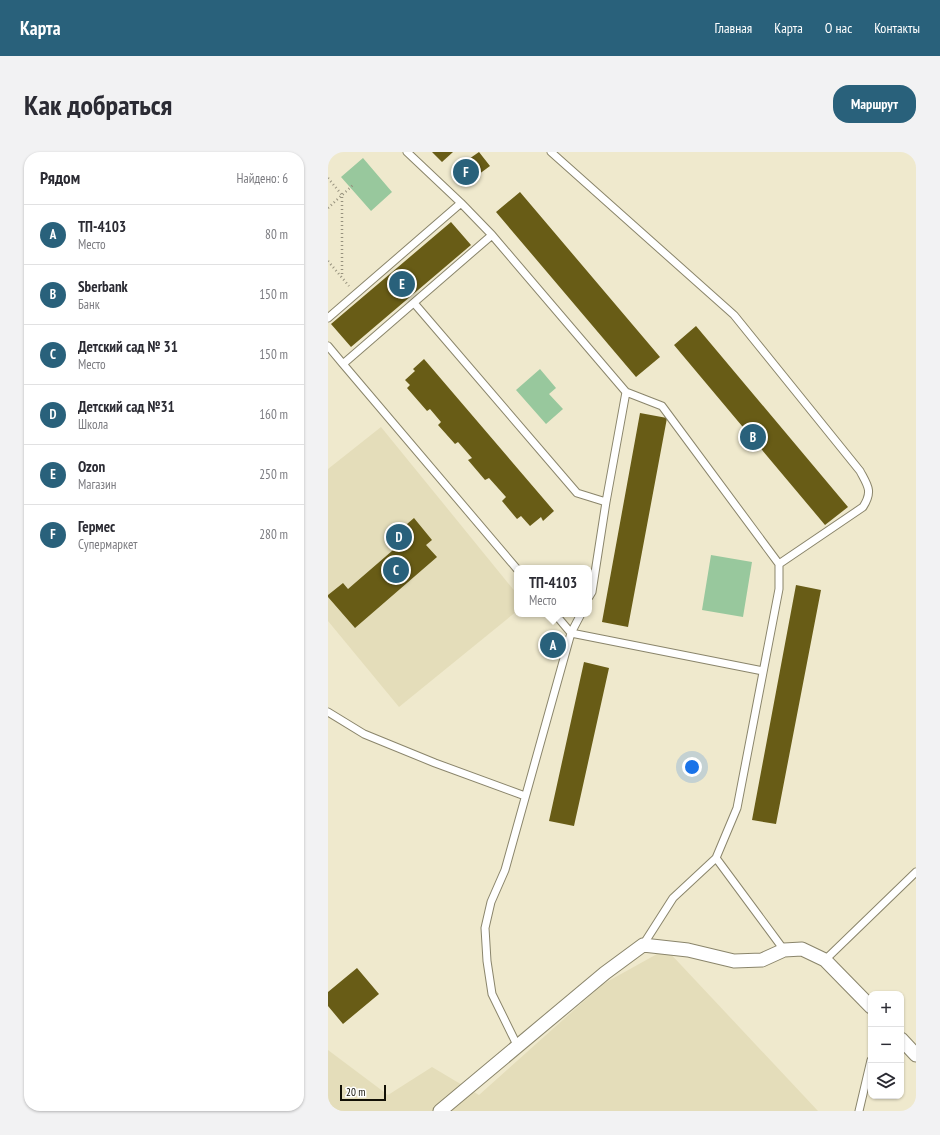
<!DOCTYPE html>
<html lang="ru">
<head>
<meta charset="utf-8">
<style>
	body { margin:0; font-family:"PT Sans Narrow",sans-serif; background:#f2f2f3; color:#2b2b33 }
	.controls { position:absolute; right:12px; bottom:12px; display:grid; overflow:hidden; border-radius:8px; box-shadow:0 1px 3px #0004 }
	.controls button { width:36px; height:36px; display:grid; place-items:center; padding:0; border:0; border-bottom:1px solid #e1e1e2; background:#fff; color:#2b2b33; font:20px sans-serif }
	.scale { position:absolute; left:12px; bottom:10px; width:46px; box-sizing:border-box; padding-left:4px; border:2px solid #121006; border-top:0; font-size:11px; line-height:14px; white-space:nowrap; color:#121006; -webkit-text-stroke:3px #fff; paint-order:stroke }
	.you { position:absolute; left:364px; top:615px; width:14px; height:14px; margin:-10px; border:3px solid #fff; border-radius:50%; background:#1a73e8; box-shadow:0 0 0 6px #1a73e833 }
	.badge { display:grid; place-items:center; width:26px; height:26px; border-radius:50%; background:#29617b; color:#fff; font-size:13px; font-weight:700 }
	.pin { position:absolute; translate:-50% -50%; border:2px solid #fff; box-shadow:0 1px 4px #0006 }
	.popup { position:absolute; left:186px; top:413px; width:78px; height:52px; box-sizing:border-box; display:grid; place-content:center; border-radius:8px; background:#fff; filter:drop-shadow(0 1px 3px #0005); font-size:13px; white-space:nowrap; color:#7c7c81 }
	.popup b { font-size:15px; color:#2b2b33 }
	.popup::after { content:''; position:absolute; left:50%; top:100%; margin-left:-8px; border:8px solid transparent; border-top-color:#fff }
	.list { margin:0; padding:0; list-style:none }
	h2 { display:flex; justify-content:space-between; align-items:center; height:52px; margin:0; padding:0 16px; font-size:17px }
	h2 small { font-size:13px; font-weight:400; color:#7c7c81 }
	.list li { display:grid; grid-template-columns:26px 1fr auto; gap:12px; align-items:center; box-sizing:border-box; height:60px; padding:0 16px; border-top:1px solid #e1e1e2 }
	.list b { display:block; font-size:15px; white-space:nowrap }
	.list p { margin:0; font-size:13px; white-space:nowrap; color:#7c7c81 }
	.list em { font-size:13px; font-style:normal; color:#7c7c81 }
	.icon { flex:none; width:22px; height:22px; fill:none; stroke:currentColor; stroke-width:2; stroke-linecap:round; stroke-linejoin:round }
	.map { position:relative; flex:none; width:588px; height:959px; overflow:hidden; border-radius:16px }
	header { display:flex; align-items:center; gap:24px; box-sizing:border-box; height:56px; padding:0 20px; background:#29617b; color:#fff }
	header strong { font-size:19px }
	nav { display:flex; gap:22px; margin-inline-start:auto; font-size:14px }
	.intro { display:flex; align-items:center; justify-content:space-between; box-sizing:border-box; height:96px; padding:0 24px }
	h1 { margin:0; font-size:28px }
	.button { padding:10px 18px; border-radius:16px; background:#29617b; color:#fff; font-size:14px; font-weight:700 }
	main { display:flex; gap:24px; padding:0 24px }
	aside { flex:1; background:#fff; border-radius:16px; box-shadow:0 1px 3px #0004 }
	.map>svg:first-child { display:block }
	.built { fill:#e4ddba }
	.park { fill:#98c89d }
	.building { fill:#685c16 }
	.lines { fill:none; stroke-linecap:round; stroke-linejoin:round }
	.lane-casing { stroke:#8a856b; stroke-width:9 }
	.street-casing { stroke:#8a856b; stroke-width:15 }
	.path { stroke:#96917d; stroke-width:2.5; stroke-dasharray:1 3; stroke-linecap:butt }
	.lane { stroke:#fff; stroke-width:7 }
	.street { stroke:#fff; stroke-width:13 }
</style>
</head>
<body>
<header>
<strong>Карта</strong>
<nav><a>Главная</a><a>Карта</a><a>О нас</a><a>Контакты</a></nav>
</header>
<div class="intro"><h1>Как добраться</h1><a class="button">Маршрут</a></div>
<main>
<aside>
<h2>Рядом<small>Найдено: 6</small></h2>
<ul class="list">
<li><span class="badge">A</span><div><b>ТП-4103</b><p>Место</p></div><em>80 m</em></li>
<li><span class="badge">B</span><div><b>Sberbank</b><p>Банк</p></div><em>150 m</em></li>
<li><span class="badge">C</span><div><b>Детский сад № 31</b><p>Место</p></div><em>150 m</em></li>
<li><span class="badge">D</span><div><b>Детский сад №31</b><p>Школа</p></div><em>160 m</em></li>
<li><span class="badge">E</span><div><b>Ozon</b><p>Магазин</p></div><em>250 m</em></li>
<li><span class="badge">F</span><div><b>Гермес</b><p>Супермаркет</p></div><em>280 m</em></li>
</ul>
</aside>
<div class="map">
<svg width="588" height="959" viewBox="0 0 588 959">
	<rect width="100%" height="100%" fill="#efe9cd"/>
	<path class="built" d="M53 275 189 442V459L71 555 0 469V317Z
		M338 797 490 959H0V898L60 943 104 915 151 943 275 832Z"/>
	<path class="park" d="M35 6 64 40 43 59 13 25Z
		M212 217 228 236 221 242 235 257 218 272 188 238Z
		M383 403 424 410 415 465 374 458Z"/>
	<path class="building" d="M104 0H125L114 10Z
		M151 0 162 14 139 31 128 16Z
		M192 40 332 205 308 225 168 60Z
		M123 70 143 93 23 195 3 172Z
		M368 174 520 355 497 373 346 193Z
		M96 207 226 359 215 369 213 365 202 374 193 364 189 367 174 349 178 345 161 326 157 328 140 308 144 306 130 290 127 292 110 273 113 270 102 257 99 259 79 236 82 233 77 228 87 219 85 217Z
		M312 261 339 266 300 475 274 470Z
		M86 366 104 388 98 393 109 405 27 476 0 445V443L15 431 20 437 79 386 72 378Z
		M468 433 493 438 448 672 424 668Z
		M222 484 234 491 227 503 215 496Z
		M256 510 281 516 246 674 221 669Z
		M29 816 51 842 15 872 0 854V840Z"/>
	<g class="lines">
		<g class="lane-casing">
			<path id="lane" d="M223 0 406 163 532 319C540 334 545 339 535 355L451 412V437L409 656 388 706 456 798
				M164 83 298 240 278 350 264 440 261 445
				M86 151 249 341 278 350
				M0 166 133 51
				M0 194 15 212 164 83 133 51 79 0
				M15 212 189 417
				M298 240 334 254 451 412
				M227 462 243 481 435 519
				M0 560 36 582 107 611 197 644
				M315 793 345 746 388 706
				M497 808 588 720
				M190 895 164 842 159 809 157 776 163 750 177 718 243 481 253 462
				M531 959 543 908"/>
		</g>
		<g class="street-casing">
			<path id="street" d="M573 887 588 903
				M112 959 277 821 315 793 360 798 406 809 434 808 456 798 474 797 497 808 543 855"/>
		</g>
		<path class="path" d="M0 26 14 43V125
			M0 56 25 33
			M0 109 21 134"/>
		<use href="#lane" class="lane"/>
		<use href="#street" class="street"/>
	</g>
</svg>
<div class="controls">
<button>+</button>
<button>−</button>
<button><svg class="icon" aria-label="layers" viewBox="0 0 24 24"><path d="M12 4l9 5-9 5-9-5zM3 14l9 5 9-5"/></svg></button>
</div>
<div class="scale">20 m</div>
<div class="you"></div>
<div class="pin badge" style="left:225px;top:493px">A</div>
<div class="popup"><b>ТП-4103</b>Место</div>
<div class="pin badge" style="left:425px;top:285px">B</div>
<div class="pin badge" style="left:68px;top:418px">C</div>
<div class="pin badge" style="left:71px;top:385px">D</div>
<div class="pin badge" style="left:74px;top:132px">E</div>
<div class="pin badge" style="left:138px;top:20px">F</div>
</div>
</main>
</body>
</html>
